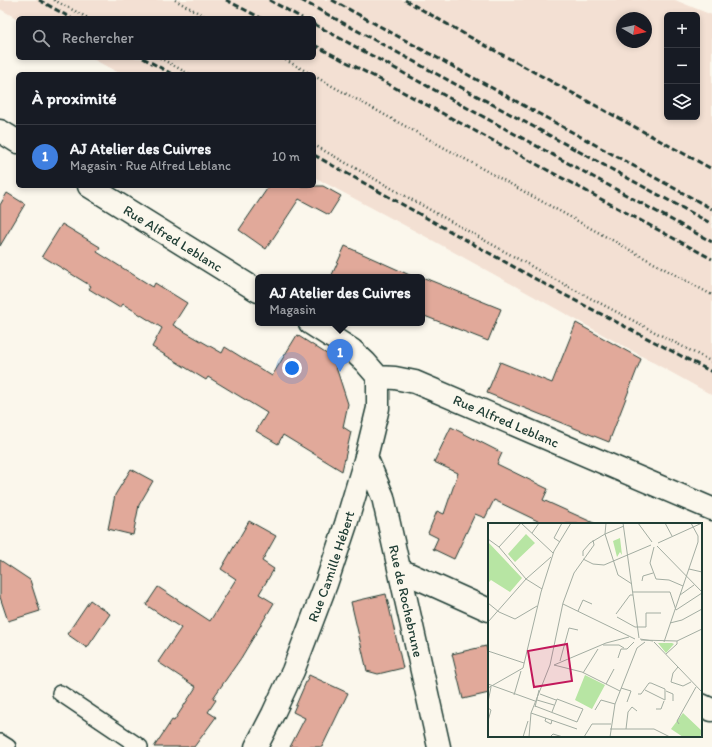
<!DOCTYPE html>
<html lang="fr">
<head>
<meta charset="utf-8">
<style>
	body { margin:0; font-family:Itim,sans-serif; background:#20242c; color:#f1f3f6 }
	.controls { position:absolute; right:12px; top:12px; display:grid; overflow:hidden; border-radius:6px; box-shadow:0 2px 6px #0003 }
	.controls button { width:36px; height:36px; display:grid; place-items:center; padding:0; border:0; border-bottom:1px solid #363941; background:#171b24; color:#f1f3f6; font:20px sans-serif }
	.compass { position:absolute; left:616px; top:12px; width:36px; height:36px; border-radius:50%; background:#171b24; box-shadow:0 2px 6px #0003; rotate:99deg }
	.you { position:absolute; left:292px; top:368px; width:14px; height:14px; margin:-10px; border:3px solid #fff; border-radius:50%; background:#1a73e8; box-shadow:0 0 0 6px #1a73e833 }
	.badge { display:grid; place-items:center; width:26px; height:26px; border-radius:50%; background:#7c3aed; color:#fff; font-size:13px; font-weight:700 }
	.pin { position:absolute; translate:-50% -33px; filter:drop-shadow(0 1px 2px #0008) }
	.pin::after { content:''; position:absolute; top:21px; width:14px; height:12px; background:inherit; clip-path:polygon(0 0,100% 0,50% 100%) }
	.popup { position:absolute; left:255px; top:274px; width:170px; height:52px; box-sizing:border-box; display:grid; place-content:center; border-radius:6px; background:#171b24; filter:drop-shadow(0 1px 3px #0005); font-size:13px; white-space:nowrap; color:#9ea1a6 }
	.popup b { font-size:15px; color:#f1f3f6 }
	.popup::after { content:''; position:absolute; left:50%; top:100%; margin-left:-8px; border:8px solid transparent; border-top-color:#171b24 }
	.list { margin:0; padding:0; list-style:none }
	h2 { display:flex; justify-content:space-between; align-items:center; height:52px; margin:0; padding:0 16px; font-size:17px }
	h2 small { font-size:13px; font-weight:400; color:#9ea1a6 }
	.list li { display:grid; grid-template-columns:26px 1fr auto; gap:12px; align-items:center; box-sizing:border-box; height:64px; padding:0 16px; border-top:1px solid #363941 }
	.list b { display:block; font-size:15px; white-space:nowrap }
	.list p { margin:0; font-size:13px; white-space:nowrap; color:#9ea1a6 }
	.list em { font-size:13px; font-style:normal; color:#9ea1a6 }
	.icon { flex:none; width:22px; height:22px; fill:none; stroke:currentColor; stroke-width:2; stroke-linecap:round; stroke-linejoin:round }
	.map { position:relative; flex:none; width:712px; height:747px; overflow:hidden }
	.search { position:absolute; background:#171b24; box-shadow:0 2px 6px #0003; left:16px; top:16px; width:300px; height:44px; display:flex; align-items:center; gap:10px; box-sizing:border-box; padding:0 14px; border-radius:6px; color:#9ea1a6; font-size:15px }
	.panel { position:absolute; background:#171b24; box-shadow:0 2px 6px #0003; left:16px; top:72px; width:300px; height:116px; border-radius:6px }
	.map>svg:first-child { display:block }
	.built { fill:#f3e0d3; fill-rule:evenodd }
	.building { fill:#e1a99a; stroke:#1f3d34 }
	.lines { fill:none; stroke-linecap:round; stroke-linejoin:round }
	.lane-casing { stroke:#1f3d34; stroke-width:18 }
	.street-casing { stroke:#1f3d34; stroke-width:25 }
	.path { stroke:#1f3d34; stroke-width:2.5; stroke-dasharray:1 3; stroke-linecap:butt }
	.lane { stroke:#fbf7ec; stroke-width:15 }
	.street { stroke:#fbf7ec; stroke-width:22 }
	.rail { stroke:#1f3d34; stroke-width:3; stroke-dasharray:6 3; stroke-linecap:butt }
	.labels { text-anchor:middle; stroke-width:3.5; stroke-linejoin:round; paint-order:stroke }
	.street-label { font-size:14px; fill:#1f3d34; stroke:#fbf7ec }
	.inset-road { fill:none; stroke:#a3ada2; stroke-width:1 }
	.view { fill:#c2185b; fill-opacity:0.15; stroke:#c2185b; stroke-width:2 }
	.inset-edge { fill:none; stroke:#1f3d34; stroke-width:2 }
</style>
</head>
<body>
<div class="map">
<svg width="712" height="747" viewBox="0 0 712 747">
	<rect width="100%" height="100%" fill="#fbf7ec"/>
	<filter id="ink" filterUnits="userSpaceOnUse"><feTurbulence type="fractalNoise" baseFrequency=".025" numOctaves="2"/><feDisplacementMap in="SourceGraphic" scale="8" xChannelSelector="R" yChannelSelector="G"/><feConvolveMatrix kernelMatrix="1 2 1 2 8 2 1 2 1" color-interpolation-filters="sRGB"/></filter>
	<g filter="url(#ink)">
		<path class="built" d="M0 0H675L712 15V395L432 240 314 177V74H121L91 58H314V18L18 19 0 9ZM667 15H697V117H667ZM622 18H646V42H622Z"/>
		<path class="building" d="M269 186H323L341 196 329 215 299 199 266 249 239 230Z
			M7 193 25 204 0 246V205Z
			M62 224 100 247 97 252 153 287 155 283 187 303 173 325 222 353 225 347 272 376 297 335 333 358 348 404 343 427 351 432 342 471 283 435 278 444 256 431 267 413 208 377 206 380 152 347 162 328 123 304 120 308 89 289 91 286 42 256Z
			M345 246 414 277H331Z
			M422 277 501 309 488 341 422 315Z
			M576 323 641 359 609 442 487 393 500 362 552 383Z
			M451 427 502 453 497 464 548 489 543 500 596 524H544L494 500 485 518 475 514 454 559 433 549 438 538 428 533 437 511 444 514 458 473 434 462Z
			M131 469 153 481 139 505 133 535 108 529 115 495Z
			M249 521 276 536 262 561 274 569 259 594 274 603 241 658 213 698 216 700 208 712 216 717 194 747H154L172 720 174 721 196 687 158 662 181 628 146 605 158 587 210 621 236 579 221 569Z
			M0 560 30 580 40 611 8 621 0 597Z
			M386 594 403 668 378 674 367 671 351 602Z
			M90 600 110 614 87 648 67 634Z
			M486 646 489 658V693L463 699 452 654Z
			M309 675 348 693 322 747H290L305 718 293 712Z"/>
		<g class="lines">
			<g class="lane-casing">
				<path id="lane" d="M60 693 140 747
					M0 742 8 747"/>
			</g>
			<g class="street-casing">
				<g id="street">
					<path d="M0 131 18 142"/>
					<path id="s1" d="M89 186 258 291"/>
					<path id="s2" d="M310 323 352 350 365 362 378 377 395 378 415 382 712 509"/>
					<path id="s3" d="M366 457 383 497 439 747"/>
					<path d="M400 570 489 610"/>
					<path d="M701 705 712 710"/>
					<path id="s4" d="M256 747 273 714 293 671 326 584 346 524 366 457 378 408V377"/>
				</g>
			</g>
			<path class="path" d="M54 0 88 18
				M175 0 208 18
				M160 58 189 74
				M282 58 311 74
				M314 76 712 295
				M314 145 554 279 712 362"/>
			<use href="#lane" class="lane"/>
			<use href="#street" class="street"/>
			<path class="rail" d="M39 0 71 18
				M226 0 261 18
				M269 0 302 18
				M301 0 712 224
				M332 0 712 209
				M405 0 468 36 712 169
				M314 24 712 242
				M314 45 377 78 712 259
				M143 58 172 74
				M314 155 557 291 712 372"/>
		</g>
	</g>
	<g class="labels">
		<g class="street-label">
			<text dy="5" stroke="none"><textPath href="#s1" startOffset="99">Rue Alfred Leblanc</textPath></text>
			<text dy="5" stroke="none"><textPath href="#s2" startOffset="224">Rue Alfred Leblanc</textPath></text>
			<text dy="5" stroke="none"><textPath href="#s4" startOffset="196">Rue Camille Hébert</textPath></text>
			<text dy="5" stroke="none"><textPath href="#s3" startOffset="150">Rue de Rochebrune</textPath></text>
		</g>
	</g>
	<g transform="translate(488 523)">
		<rect width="214" height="214" fill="#fbf7ec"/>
		<path d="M38 11 47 20 27 39 20 31ZM132 15 134 32 132 29 129 34 125 18ZM0 19 34 55 22 69 3 57 0 60ZM170 120H184L186 121 178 130ZM97 152 117 162 104 186 87 177ZM195 190 214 208 212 214H195L183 206Z" fill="#b7e5a3"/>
		<path class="inset-road" d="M33 0 65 30M118 0 117 11 136 3M135 0 151 115M150 0 164 19M177 0 184 13M44 10 51 0M0 16 11 24 38 56 54 66M72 19 66 15 74 0M170 20 214 0M169 23 214 69M11 24 33 0M166 24 162 40 168 56 181 57 195 63M95 33V28L102 20 117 11 130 52 144 61M95 36 105 41 116 42 163 22M201 46 214 49M154 58 155 53 165 50M145 69H182L188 87 214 70M192 72 206 62M0 80 11 89 27 96 49 83M75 81 147 116M90 88 95 77 104 81M128 91 142 72H145M129 94 147 104H158V90H173M0 99 38 56 63 34M182 100 194 97 214 86M152 116 165 118M153 117 189 118 214 106M166 119 214 169M176 119 210 19V13L203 0M115 122H131L136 125M0 128 36 140M178 131 189 121V118M130 135 133 126H139L146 119M72 138 81 105 90 107M66 142 118 120 141 114M66 142 94 149 132 168M190 144 185 150 183 159 195 163 203 159M95 150 110 126M0 161 47 178M118 161 126 146M0 165 35 145 53 69 66 28 83 0M133 165 143 168 139 179M178 168 185 171V178M52 171 68 177M150 171H153L161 160H163L177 166V177L157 167M26 172 33 148M49 177 66 182M0 179 3 164M47 183 89 199 95 186 69 176 64 189M47 184 51 167M0 185 3 187 0 198M168 186H173L176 178M107 187 113 177 127 181M43 190 89 206M58 195 57 198 63 201 64 197M191 201 189 198 208 164M122 206H166L182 214M138 206 140 189 144 184 149 188M35 214 40 198M41 214 43 190 62 142 75 80 86 50 106 22 105 17M62 214 65 211 75 214M96 214 104 201H123M122 214 127 181 149 125 157 119"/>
		<path class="view" d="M79 121 84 158 46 164 40 128Z"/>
		<rect width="214" height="214" class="inset-edge"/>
	</g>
</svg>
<div class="controls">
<button>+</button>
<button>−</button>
<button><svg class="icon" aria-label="layers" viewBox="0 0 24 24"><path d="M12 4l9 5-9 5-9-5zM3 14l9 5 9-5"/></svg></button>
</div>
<svg class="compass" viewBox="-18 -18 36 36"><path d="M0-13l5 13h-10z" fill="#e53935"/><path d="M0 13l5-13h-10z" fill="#9ea1a6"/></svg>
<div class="you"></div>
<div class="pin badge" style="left:340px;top:372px;background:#3f7fe0">1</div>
<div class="popup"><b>AJ Atelier des Cuivres</b>Magasin</div>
<div class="search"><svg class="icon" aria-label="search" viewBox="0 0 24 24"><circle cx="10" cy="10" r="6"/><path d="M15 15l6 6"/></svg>Rechercher</div>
<section class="panel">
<h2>À proximité<small></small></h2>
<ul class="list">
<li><span class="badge" style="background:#3f7fe0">1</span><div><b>AJ Atelier des Cuivres</b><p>Magasin · Rue Alfred Leblanc</p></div><em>10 m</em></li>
</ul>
</section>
</div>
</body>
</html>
